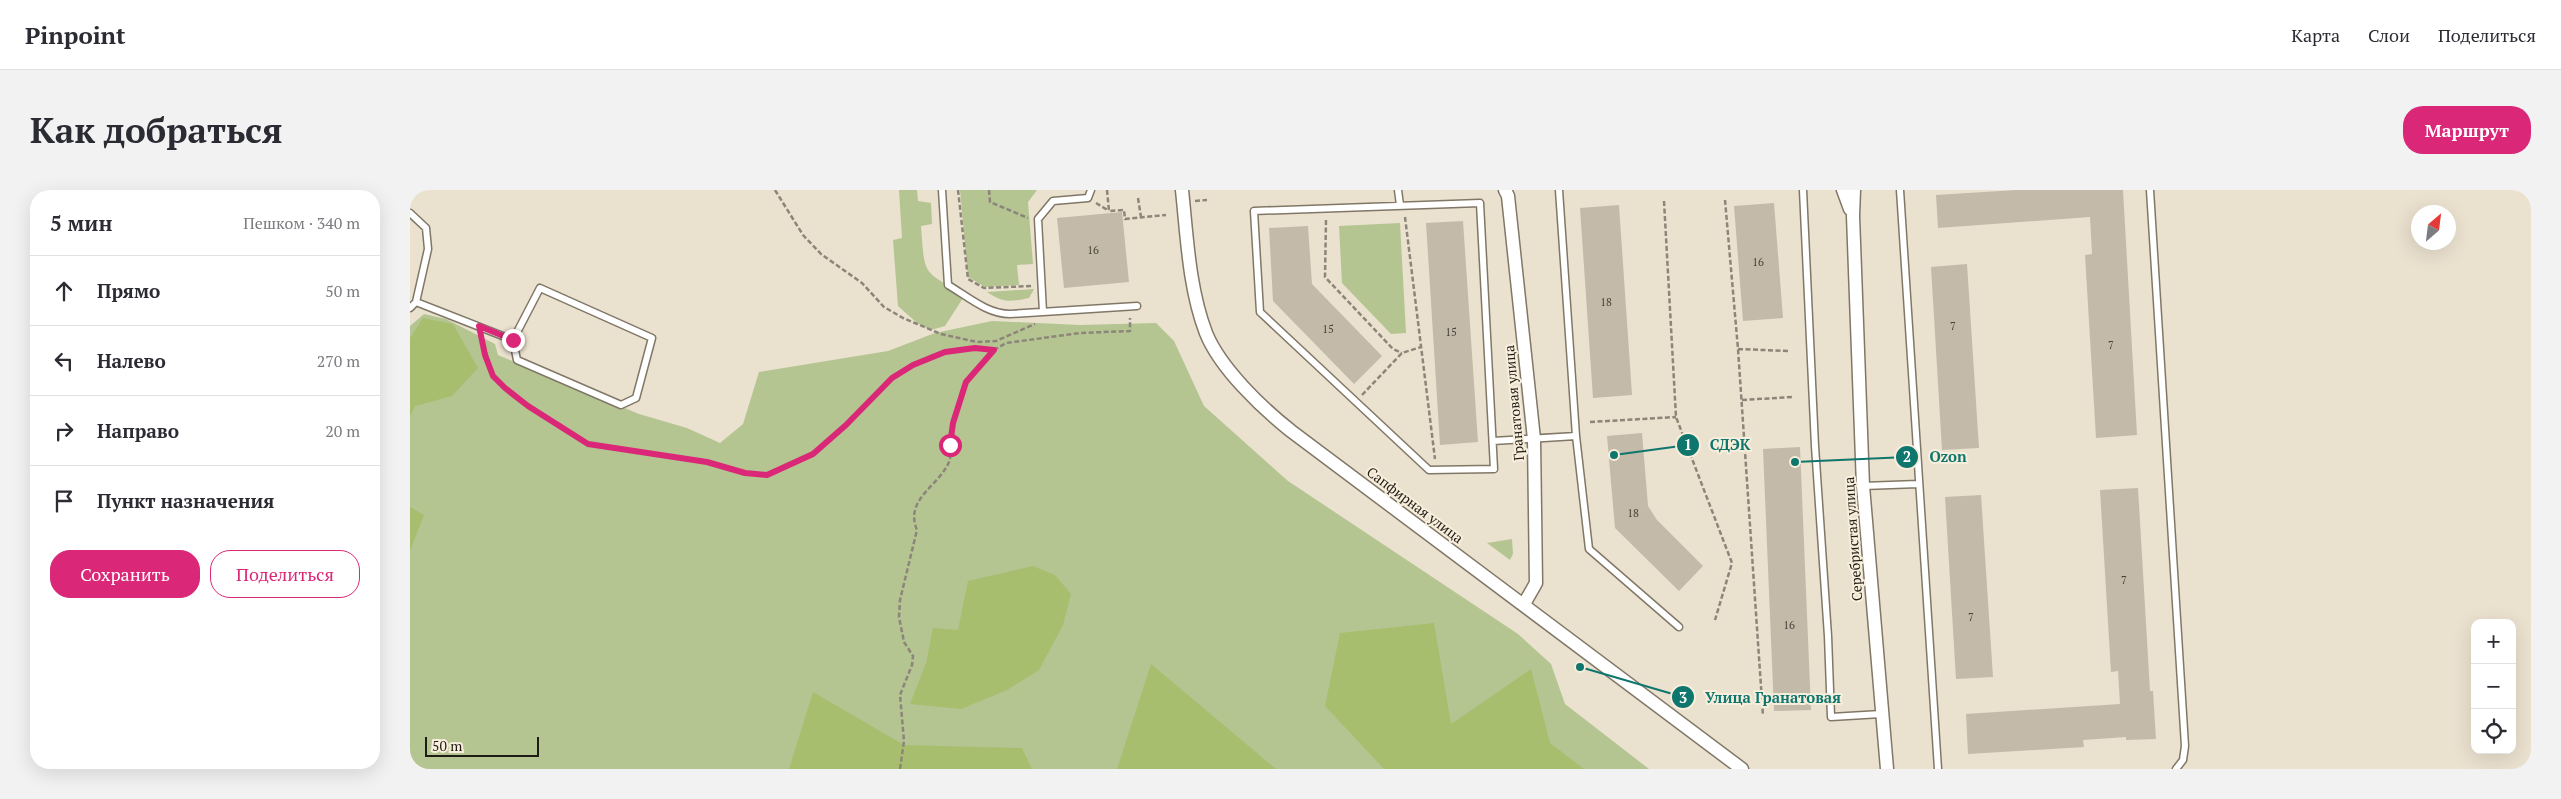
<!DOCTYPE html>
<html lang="ru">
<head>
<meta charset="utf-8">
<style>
	body { margin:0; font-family:"PT Serif",serif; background:#f2f2f3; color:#2b2b33 }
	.controls { position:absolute; right:15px; bottom:15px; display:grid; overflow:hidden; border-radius:10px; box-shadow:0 5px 20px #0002 }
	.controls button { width:45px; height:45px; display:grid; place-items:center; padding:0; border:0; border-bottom:1px solid #e1e1e2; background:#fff; color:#2b2b33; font:25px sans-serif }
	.compass { position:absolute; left:2001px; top:15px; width:45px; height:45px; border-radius:50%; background:#fff; box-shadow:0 5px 20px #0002; rotate:28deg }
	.scale { position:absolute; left:15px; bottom:12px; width:114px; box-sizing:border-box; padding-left:5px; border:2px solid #1f1b15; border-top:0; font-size:14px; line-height:18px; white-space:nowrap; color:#1f1b15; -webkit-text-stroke:4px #f8eedc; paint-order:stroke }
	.stop { position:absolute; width:15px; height:15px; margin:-11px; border:4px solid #db2777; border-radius:50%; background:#fff }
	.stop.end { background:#db2777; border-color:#fff; box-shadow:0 1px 5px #0008 }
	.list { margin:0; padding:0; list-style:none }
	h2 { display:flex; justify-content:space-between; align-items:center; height:65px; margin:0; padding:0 20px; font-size:21px }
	h2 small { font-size:16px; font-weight:400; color:#7c7c81 }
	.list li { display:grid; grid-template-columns:32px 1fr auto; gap:15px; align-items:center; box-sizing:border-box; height:70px; padding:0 20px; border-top:1px solid #e1e1e2 }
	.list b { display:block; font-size:19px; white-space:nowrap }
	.list em { font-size:16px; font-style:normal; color:#7c7c81 }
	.actions { display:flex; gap:10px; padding:15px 20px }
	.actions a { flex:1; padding:11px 0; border:1px solid #db2777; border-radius:20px; text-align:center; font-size:18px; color:#db2777 }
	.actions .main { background:#db2777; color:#fff }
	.icon { flex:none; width:28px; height:28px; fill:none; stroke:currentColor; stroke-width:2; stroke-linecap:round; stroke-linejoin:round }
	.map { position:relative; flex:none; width:2121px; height:579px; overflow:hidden; border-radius:20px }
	header { display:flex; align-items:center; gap:30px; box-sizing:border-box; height:70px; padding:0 25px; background:#fff; border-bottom:1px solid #e1e1e2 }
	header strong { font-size:24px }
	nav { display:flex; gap:28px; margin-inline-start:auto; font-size:18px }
	.intro { display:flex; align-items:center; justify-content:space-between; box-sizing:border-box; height:120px; padding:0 30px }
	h1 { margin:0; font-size:35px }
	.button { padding:12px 22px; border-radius:20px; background:#db2777; color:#fff; font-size:18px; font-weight:700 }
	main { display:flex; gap:30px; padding:0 30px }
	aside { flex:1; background:#fff; border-radius:20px; box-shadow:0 5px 20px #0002 }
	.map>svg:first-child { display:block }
	.green { fill:#b4c591 }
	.forest { fill:#a7be6f }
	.building { fill:#c4baa9 }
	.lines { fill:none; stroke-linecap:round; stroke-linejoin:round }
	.service-casing { stroke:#807767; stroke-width:9 }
	.minor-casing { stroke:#807767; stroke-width:15 }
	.path { stroke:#8d8579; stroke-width:2.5; stroke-dasharray:5 2.5; stroke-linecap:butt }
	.service { stroke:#fff; stroke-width:6 }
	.minor { stroke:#fff; stroke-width:12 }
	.route { stroke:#db2777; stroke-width:6 }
	.labels { text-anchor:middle; stroke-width:4; stroke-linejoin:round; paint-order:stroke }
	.number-label { font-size:11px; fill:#48433a }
	.street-label { font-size:14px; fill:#1f1b15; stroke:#f8eedc }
	.leader { fill:none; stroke:#0f766e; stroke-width:2 }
	.callout-dot { fill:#0f766e; stroke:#f8eedc; stroke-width:2 }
	.mark-label { font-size:15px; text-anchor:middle; font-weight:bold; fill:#fff }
	.callout-label { font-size:15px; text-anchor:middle; font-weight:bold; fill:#0f766e; stroke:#f8eedc; stroke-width:4; stroke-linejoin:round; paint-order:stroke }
</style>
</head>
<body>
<header>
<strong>Pinpoint</strong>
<nav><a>Карта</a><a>Слои</a><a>Поделиться</a></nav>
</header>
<div class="intro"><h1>Как добраться</h1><a class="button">Маршрут</a></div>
<main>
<aside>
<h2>5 мин<small>Пешком · 340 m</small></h2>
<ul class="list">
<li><svg class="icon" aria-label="ahead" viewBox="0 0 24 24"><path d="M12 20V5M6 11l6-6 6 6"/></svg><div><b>Прямо</b></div><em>50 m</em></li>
<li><svg class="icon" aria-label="left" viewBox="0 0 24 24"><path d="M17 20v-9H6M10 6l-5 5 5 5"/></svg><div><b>Налево</b></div><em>270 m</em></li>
<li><svg class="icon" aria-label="right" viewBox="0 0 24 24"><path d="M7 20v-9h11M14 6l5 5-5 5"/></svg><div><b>Направо</b></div><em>20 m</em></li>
<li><svg class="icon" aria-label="arrive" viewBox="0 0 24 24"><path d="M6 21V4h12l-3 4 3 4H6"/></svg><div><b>Пункт назначения</b></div></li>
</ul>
<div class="actions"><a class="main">Сохранить</a><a>Поделиться</a></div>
</aside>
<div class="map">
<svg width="2121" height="579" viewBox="0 0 2121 579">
	<rect width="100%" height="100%" fill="#ebe1cf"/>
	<path class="green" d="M489 0H507L508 11 521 13 522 34 511 36C515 86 511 80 555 105L535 136 521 140 507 133 488 116 483 50 492 48Z
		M550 0H627L618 12 623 74 607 75 609 95 575 97 558 87Z
		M990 33 996 143 981 144 932 93 929 36Z
		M624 99 619 108C600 112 593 113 577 102Z
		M14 124 36 129 85 154 88 165 229 224 277 238 310 253 333 234 349 182 478 161 525 143 582 131 670 135 746 133 764 151 794 216 878 291 1108 444 1141 474 1155 514 1239 579H0V136Z
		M1102 349 1103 364 1100 370 1077 353Z"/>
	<path class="forest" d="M13 128 43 134 68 178 42 206 5 216 0 227V148Z
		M0 317 14 325 0 361Z
		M623 376 645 385 661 404 653 435 629 480 597 500 551 519 500 514 516 473 523 438 548 440 558 391Z
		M1024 433 1041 534 1121 479 1140 553 1174 579H974L915 516 930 443Z
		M741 474 866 579H707Z
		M403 502 494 555 612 558 622 579H379Z"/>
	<path class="building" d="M1606 0H1713L1727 245 1686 248 1675 65 1682 64 1680 27 1528 38 1526 5Z
		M1364 13 1373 128 1333 131 1324 16Z
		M1209 15 1222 205 1183 208 1170 18Z
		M712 22 719 92 654 98 647 28Z
		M1053 31 1068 252 1030 255 1016 33Z
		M898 36 902 94 972 166 944 194 863 111 859 38Z
		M1557 74 1569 258 1532 260 1521 77Z
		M1232 243 1238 316 1247 330 1293 376 1269 401 1205 338 1197 246Z
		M1390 257 1401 520 1364 521 1353 259Z
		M1728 298 1740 501H1743L1746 549 1716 550V547L1673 550 1674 557 1558 564 1556 524 1710 514 1708 481 1701 482 1690 300Z
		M1571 305 1583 487 1546 489 1535 307Z"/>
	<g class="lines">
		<g class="service-casing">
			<path id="service" d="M532 0 538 95C557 106 577 124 600 124L727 116
				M988 0 990 15
				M1149 0 1166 246 1179 359 1269 437
				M1393 0 1405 256 1418 446 1421 527 1471 524
				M1490 0 1528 579
				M1740 0 1775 556 1773 570 1766 579
				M1070 13 1084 279 1019 280 850 122 844 21Z
				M0 23 16 38 18 59 6 112
				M0 118 6 112 103 150 130 98 242 148 226 208 211 215 107 170 103 150
				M633 122 628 29 643 11 678 8 681 0
				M1083 251 1166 246
				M1453 296 1508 294"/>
		</g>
		<g class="minor-casing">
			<path id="minor" d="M772 0C777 47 779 99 796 143 810 178 852 218 881 241L1332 579
				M1095 0 1098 6 1124 249 1126 393 1114 414
				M1433 0 1440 19
				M1444 0 1443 26 1453 296 1477 579"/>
		</g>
		<path class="path" d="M365 0 393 45 411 64 452 93 474 117 493 128 531 144 567 152 586 151 625 134
			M548 0 558 89 574 98 622 96
			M579 0 580 12 618 28
			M697 0 699 21 714 20 715 29 756 25
			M728 8 731 27
			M1315 10 1328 159 1353 526
			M785 11 797 10
			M1254 11 1266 227 1322 373 1305 430
			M686 13 699 21
			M995 27 1025 269
			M916 30 915 87 983 159 992 163
			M72 148 83 186 95 199 179 254 297 272 335 283 357 285 403 264 436 235 482 187 503 175 535 162 565 158 584 160 596 153 670 143 720 141V128
			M1328 159 1378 161
			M952 205 992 163 1011 157
			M1332 210 1383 207
			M1180 232 1266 227
			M490 579 494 551 490 505 502 475 503 466 494 452 489 427 490 410 507 340C494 309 529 296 539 272 543 261 540 245 543 233 546 221 550 203 556 192 562 181 575 170 583 160"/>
		<use href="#service" class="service"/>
		<use href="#minor" class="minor"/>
	</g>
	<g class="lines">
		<path class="route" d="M103 150 69 136 75 165 83 186 95 198 118 216 178 254 297 272 335 283 357 285 403 264 436 235 482 188 503 175 535 162 565 158 584 160 556 192 543 233 540 255"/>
	</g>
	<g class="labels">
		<g class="number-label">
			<text x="683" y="64">16</text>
			<text x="1348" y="76">16</text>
			<text x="1196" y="116">18</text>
			<text x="1543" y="140">7</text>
			<text x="918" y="143">15</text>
			<text x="1041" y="146">15</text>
			<text x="1701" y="159">7</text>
			<text x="1223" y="327">18</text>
			<text x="1714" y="394">7</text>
			<text x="1561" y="431">7</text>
			<text x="1379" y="439">16</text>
		</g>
		<g class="street-label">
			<text transform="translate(1104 213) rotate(-95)" y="5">Гранатовая улица</text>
			<text transform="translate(1005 315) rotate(37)" y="5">Сапфирная улица</text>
			<text transform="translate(1443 349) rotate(-94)" y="5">Серебристая улица</text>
		</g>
	</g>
	<path class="leader" d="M1204 265L1278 255M1385 272L1497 267M1170 477L1273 507"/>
	<g class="callout-dot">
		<circle cx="1204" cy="265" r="5"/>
		<circle cx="1385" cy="272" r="5"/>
		<circle cx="1170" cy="477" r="5"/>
		<circle cx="1278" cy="255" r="12"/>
		<circle cx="1497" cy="267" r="12"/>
		<circle cx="1273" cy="507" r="12"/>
	</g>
	<g class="mark-label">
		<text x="1278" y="260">1</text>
		<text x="1497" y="272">2</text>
		<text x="1273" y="513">3</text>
	</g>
	<g class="callout-label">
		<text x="1320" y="260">СДЭК</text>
		<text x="1538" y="272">Ozon</text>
		<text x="1363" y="513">Улица Гранатовая</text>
	</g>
</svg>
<div class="controls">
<button>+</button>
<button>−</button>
<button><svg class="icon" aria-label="locate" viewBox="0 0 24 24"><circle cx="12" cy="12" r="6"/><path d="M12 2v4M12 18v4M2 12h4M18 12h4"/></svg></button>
</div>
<svg class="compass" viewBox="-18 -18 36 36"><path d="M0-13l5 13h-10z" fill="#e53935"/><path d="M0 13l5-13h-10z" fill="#7c7c81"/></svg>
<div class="scale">50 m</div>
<div class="stop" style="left:540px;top:255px"></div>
<div class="stop end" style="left:103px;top:150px"></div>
</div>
</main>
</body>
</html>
